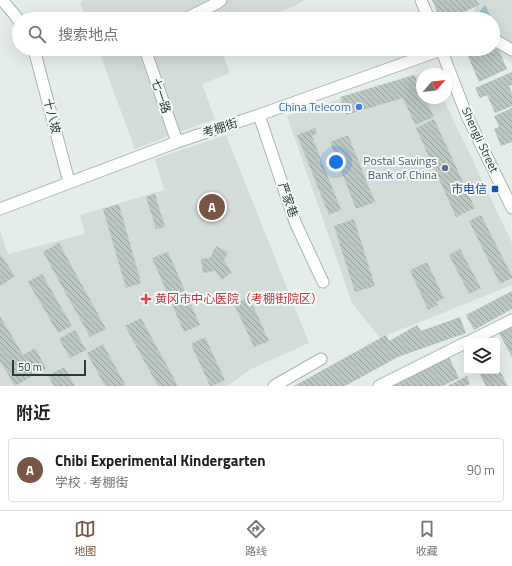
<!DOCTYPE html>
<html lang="zh">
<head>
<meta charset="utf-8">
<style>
	body { margin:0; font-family:"Titillium Web","Noto Sans SC",sans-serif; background:#f2f2f2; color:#202124 }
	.controls { position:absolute; right:12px; bottom:12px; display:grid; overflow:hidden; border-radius:4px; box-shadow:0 4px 16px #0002 }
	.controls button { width:36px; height:36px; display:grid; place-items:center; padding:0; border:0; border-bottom:1px solid #e0e0e0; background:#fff; color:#202124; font:20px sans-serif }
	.compass { position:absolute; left:416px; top:68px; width:36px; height:36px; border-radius:50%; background:#fff; box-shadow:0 4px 16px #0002; rotate:62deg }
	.scale { position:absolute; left:12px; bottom:10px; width:74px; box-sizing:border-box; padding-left:4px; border:2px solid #263d39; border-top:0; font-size:11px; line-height:14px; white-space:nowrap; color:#263d39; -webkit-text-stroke:3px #f5f9f8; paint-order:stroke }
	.you { position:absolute; left:336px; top:162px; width:14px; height:14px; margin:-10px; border:3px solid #fff; border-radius:50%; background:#1a73e8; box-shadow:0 0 0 6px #1a73e833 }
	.badge { display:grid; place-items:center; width:26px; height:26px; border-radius:50%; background:#785544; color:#fff; font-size:13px; font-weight:700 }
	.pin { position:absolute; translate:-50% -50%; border:2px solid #fff; box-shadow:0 1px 4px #0006 }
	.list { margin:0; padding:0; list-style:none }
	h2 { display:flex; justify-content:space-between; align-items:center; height:52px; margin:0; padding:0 16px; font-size:17px }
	h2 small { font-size:13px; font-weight:400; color:#757577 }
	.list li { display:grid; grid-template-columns:26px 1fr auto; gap:12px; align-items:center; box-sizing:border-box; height:64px; margin:0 8px 8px; padding:0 8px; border:1px solid #e0e0e0; border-radius:4px }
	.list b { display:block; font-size:15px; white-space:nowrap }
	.list p { margin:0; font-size:13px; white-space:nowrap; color:#757577 }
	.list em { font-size:13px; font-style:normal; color:#757577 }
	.icon { flex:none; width:22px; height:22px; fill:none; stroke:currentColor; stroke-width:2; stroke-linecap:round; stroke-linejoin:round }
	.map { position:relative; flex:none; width:512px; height:386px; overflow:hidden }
	.search { position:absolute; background:#fff; box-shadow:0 4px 16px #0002; left:12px; right:12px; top:12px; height:44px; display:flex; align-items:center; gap:10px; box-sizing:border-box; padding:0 14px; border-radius:22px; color:#757577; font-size:15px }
	.sheet { height:124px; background:#fff }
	nav { display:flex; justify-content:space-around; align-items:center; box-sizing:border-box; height:56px; border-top:1px solid #e0e0e0; background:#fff; font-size:11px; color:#757577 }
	nav a { display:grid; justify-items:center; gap:2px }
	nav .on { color:#785544 }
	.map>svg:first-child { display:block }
	.built { fill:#d3dcd9 }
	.water { fill:url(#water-waves) }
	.building { fill:url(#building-back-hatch) }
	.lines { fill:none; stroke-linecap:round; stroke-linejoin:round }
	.minor-casing { stroke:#a8b5b1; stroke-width:13 }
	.minor { stroke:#fff; stroke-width:11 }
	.shop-dot { fill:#3f7fe0; stroke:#f5f9f8; stroke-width:1.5 }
	.service-dot { fill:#5c6f8a; stroke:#f5f9f8; stroke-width:1.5 }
	.transit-dot { fill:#1a4fb4; stroke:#f5f9f8; stroke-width:1.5 }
	.health-dot { fill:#e0444e; stroke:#f5f9f8; stroke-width:1.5 }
	.labels { text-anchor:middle; stroke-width:4; stroke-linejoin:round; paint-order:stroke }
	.street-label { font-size:12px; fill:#263d39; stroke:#f5f9f8 }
	.shop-label { font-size:12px; fill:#366cbe; stroke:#f5f9f8; text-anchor:end }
	.service-label { font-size:12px; fill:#4e5e75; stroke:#f5f9f8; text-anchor:end }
	.transit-label { font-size:12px; fill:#164399; stroke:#f5f9f8; text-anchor:end }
	.health-label { font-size:12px; fill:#be3a42; stroke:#f5f9f8; text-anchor:start }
</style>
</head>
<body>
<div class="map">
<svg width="512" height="386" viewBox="0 0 512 386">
	<defs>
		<pattern id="water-waves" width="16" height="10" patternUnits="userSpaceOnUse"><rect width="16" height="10" fill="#93becc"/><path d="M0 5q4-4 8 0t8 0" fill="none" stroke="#789ca7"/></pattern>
		<pattern id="building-back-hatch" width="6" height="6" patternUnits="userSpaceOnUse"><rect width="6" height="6" fill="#bac7c3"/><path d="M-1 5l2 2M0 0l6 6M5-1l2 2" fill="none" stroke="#97a39f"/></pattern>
	</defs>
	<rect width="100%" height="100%" fill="#e5edea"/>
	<path class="built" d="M84 0H304L297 5 261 19H87L80 3Z
		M478 0H512V62L487 49H493V19H464L473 15Z
		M98 49H221L230 73 202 84 215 119 135 149Z
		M430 71 431 74H422V98H443L512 243V285L380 338 352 303 287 116Z
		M226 135 309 343 251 369 227 386H0V230L8 254 85 234 80 215 164 190 155 159Z"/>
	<path class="water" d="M485 5 492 19H478L479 12Z"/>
	<path class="building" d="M432 0H477L479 5 449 19H440Z
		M496 43 507 69 479 82 465 49H493V44Z
		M512 72V85L509 86 512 94V106L495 113 487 95 480 98 475 88Z
		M414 75 422 92V98H425L434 117 415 125 403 98 346 115 340 97Z
		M512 108V142L501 146 494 129 499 127 494 116Z
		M434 119 475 208 456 217 416 128Z
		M315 128 317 133 312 136 341 210 329 215 297 135Z
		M348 135 375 202 356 209 330 142Z
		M155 194 165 227 156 229 146 197Z
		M119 204 141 283 126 288 103 209Z
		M481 215 512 276V278L500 284 469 221Z
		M354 219 375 286 355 292 334 226Z
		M59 243 106 329 90 337 43 252Z
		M216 246 228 252 224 261 232 272 222 280 215 271 203 273 201 259 210 258Z
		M460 249 481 288 469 294 449 255Z
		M168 252 200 325 184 332 152 258Z
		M0 254 15 276 0 286Z
		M427 262 444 298 436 302 438 305 428 310 410 270Z
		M42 274 72 326 58 333 28 282Z
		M512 291V309L474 330 466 315Z
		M249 297 269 341 254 347 234 304Z
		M0 316 23 355 35 348 46 368 15 386 0 361Z
		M460 317 466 333 398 357 345 386H294L386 335 389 341 417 325 421 331Z
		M141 318 178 386H158L125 326Z
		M512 325V357L499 333Z
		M75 330 86 350 70 358 59 339Z
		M205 337 225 380 213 386H210L191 344Z
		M103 344 126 386H105L87 353Z
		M449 357 459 378 443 386H393Z
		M497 366 508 386H486L478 371H497Z
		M64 367 75 386H54L48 376Z
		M467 376 470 384 466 386H447Z"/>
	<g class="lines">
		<g class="minor-casing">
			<path id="minor" d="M2 0 14 14 19 21
				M421 0 429 19
				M185 19 217 3 221 0
				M493 39 512 50
				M34 49 69 182
				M145 49 177 142
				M441 49 467 116 512 208
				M259 115 295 222 323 282
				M0 209 177 142 259 115 441 50
				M470 341 512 320
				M274 386 321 359
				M379 386 467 342"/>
		</g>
		<use href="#minor" class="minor"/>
	</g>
	<circle class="shop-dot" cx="359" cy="107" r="4"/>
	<circle class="service-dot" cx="445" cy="168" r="4"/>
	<rect class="transit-dot" x="491" y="185" width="8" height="8" rx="2"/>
	<path class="health-dot" d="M144 293h4v4h4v4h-4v4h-4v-4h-4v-4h4z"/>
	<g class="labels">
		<g class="street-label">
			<text transform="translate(161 96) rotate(71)" y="4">七一路</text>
			<text transform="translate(52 116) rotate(76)" y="4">十八坡</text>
			<text transform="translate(220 128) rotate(-18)" y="4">考棚街</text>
			<text transform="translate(480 140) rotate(65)" y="4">Shengli Street</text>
			<text transform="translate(288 200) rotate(71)" y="4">严家巷</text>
		</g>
		<g class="shop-label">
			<text x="351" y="111">China Telecom</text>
		</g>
		<g class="service-label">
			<text x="437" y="165">Postal Savings<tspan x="437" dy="14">Bank of China</tspan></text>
		</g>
		<g class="transit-label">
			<text x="487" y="193">市电信</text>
		</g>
		<g class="health-label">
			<text x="155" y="303">黄冈市中心医院（考棚街院区）</text>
		</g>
	</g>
</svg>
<div class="controls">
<button><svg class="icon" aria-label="layers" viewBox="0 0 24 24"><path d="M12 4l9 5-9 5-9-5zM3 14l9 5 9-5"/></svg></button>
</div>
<svg class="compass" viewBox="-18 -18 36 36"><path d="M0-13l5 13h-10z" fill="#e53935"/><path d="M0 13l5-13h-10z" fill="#757577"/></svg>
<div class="scale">50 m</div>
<div class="you"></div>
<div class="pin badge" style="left:212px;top:207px">A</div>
<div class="search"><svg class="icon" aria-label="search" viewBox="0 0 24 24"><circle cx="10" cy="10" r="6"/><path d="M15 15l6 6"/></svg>搜索地点</div>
</div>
<section class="sheet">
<h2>附近<small></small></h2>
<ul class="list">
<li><span class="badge">A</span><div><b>Chibi Experimental Kindergarten</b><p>学校 · 考棚街</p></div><em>90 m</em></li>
</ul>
</section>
<nav>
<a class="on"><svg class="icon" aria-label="map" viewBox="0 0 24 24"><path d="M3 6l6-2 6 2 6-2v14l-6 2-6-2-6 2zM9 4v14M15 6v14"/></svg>地图</a>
<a><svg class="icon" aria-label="directions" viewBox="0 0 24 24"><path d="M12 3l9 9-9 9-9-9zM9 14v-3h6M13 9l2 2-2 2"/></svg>路线</a>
<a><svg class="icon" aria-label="saved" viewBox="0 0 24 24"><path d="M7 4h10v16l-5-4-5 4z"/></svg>收藏</a>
</nav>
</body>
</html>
